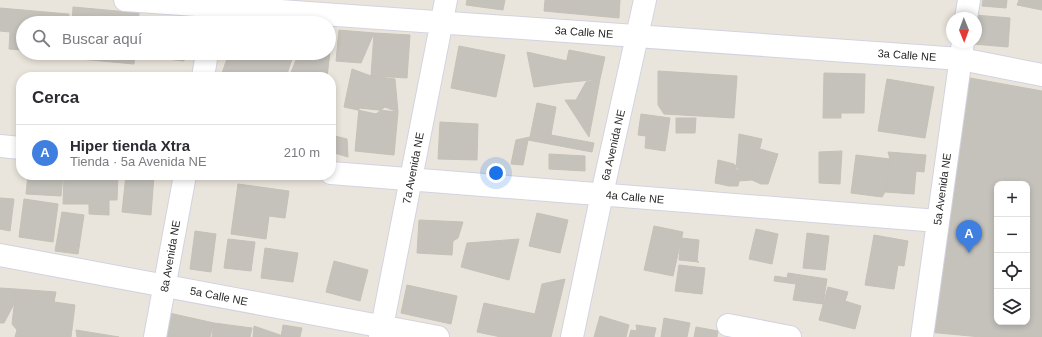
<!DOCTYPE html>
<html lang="es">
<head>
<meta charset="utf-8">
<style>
	body { margin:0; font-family:Helvetica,sans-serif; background:#f2f2f3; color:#2b2b33 }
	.controls { position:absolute; right:12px; bottom:12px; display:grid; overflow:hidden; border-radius:8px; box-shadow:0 2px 6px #0003 }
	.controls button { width:36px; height:36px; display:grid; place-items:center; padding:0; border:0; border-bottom:1px solid #e1e1e2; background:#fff; color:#2b2b33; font:20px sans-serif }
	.compass { position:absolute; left:946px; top:12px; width:36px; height:36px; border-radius:50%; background:#fff; box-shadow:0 2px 6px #0003; rotate:179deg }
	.you { position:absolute; left:496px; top:173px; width:14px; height:14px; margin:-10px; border:3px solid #fff; border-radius:50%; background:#1a73e8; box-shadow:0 0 0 6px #1a73e833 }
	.badge { display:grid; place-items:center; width:26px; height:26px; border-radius:50%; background:#4e5ee5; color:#fff; font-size:13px; font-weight:700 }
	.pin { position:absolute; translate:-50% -33px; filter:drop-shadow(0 1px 2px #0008) }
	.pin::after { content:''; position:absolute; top:21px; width:14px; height:12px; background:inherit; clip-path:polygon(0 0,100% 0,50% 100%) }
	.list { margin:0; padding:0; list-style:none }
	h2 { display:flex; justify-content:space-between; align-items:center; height:52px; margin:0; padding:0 16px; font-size:17px }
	h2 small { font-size:13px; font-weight:400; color:#7c7c81 }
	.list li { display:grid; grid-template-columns:26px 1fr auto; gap:12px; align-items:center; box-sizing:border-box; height:56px; padding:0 16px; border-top:1px solid #e1e1e2 }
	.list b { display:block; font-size:15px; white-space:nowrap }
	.list p { margin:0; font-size:13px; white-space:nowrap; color:#7c7c81 }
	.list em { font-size:13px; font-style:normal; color:#7c7c81 }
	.icon { flex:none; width:22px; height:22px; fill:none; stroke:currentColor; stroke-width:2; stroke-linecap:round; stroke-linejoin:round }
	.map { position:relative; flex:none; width:1042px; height:337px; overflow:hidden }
	.search { position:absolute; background:#fff; box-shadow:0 2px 6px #0003; left:16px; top:16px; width:320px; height:44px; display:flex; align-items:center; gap:10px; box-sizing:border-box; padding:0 14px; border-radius:22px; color:#7c7c81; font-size:15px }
	.panel { position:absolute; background:#fff; box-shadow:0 2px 6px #0003; left:16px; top:72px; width:320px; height:108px; border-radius:16px }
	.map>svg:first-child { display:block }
	.building { fill:#c5c2bc; stroke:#c5c1b6; fill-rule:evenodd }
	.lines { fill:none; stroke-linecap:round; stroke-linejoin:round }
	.minor-casing { stroke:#d2d3e0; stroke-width:24 }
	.minor { stroke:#fff; stroke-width:22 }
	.labels { text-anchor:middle; stroke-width:3; stroke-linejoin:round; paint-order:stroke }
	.street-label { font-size:11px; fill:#292929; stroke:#fff }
</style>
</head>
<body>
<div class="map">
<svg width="1042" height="337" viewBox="0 0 1042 337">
	<rect width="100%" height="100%" fill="#eae5dc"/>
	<path class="building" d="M467 0H505L503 10 466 5Z
		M545 0H620L619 18 544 11Z
		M983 0H1007L1006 8 982 6Z
		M1019 0H1042V10L1017 5Z
		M73 7 139 13 138 23H72Z
		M0 8 69 14 68 23H23V50L9 49 10 32 0 31Z
		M975 15 1010 18 1008 47 973 44V42H976Z
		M157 19 183 23H157Z
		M339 30 374 33 361 63 336 61Z
		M374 33 410 35 407 78 371 76Z
		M329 41 331 43 327 77H289L299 53H329Z
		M459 46 505 55 496 97 451 88Z
		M569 50 605 57 600 79 562 83Z
		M527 52 567 61 562 83 534 87Z
		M69 53H135L134 64 69 58Z
		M153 53H186L184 61 152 57Z
		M229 53H294L286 77H224L221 76Z
		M352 69 371 76 395 79 398 112 385 107 376 114 344 107Z
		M658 71 737 76 734 118 664 114 658 105Z
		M824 73 865 74 864 113H841V118H823Z
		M970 78 1042 91V337H981L928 332ZM997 184H1027V322H997Z
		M600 79 589 137 565 100H576L586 82Z
		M887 79 934 87 925 138 878 131Z
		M537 103 556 107 551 135 594 143 592 152 528 140 523 165 511 164 516 140 530 137Z
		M359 108 398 112 394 155 355 151Z
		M641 114 670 118 665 151 645 148 646 136 638 135Z
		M676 118H696L695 133H676Z
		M331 121 335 136 347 139 348 157 331 152Z
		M440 122 478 124 477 160 438 159Z
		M739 134 762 139 752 180 739 181 741 172 736 169Z
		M760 149 778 154 768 184H761L752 180Z
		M842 151 840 184 819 183V152Z
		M888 152 926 155 924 172 916 171 914 194 885 192 890 159Z
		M549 154 585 156V171L549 169Z
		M856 155 890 159 885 192 882 197 851 193Z
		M718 160 734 164 741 172 738 186H729L715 183Z
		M28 175H63L61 196 26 194Z
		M64 175H118L117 200H109V215L89 214V204H63Z
		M126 175H154L151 215 122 212Z
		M238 184 289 191 285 218 269 216 266 239 231 234Z
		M0 198 14 199 10 231 0 229Z
		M24 199 58 204 53 242 19 237Z
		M62 212 84 215 78 254 55 251Z
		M537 213 568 220 560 253 529 246Z
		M419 220 463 222 458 238 453 241 452 255 417 253Z
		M654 226 683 232 673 276 644 270Z
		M756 229 778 234 772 264 749 259Z
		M195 231 216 234 211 272 190 269Z
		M807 233 829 236 825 270 803 268Z
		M874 235 908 241 904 266 898 265 894 289 865 285Z
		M681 238 699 240 697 262H699L679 260Z
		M228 239 255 242 251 271 224 268Z
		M519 239 509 280 461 267 467 243Z
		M265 248 298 253 293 282 261 278Z
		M334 261 368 270 360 301 326 292Z
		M679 265 705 268 702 294 675 291Z
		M788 273 827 279 823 304 793 300 796 284 774 281 775 276 787 278Z
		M565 279 551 337H501L477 332 484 303 535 314 542 284Z
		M407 285 457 296 451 324 401 313Z
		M828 287 848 292 845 301 861 306 855 329 819 320Z
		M0 288 16 289 15 302 4 323H0Z
		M16 289 56 292 54 302 75 305 71 337H15L17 330 12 324Z
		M169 313 214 323 210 337H165Z
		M600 316 629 325 626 337H594Z
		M664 318 690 323 687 337H661Z
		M214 323 252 328 250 337H212Z
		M283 325 302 328 300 337H281Z
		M636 325 656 328 654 337H629L631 330 637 331Z
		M254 326 283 336 282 337H253Z
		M696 327 718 331 717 337H694Z
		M76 330 119 337H77Z"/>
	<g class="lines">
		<g class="minor-casing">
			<path id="minor" d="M125 0 961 59 1042 75
				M966 18 969 0
				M203 77 207 53
				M0 146 21 148
				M331 173 938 221
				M0 255 438 337
				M728 325 790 337
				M155 337 185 175
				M380 337 446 0
				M572 337 602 194 645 0
				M922 337 963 42"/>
		</g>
		<use href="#minor" class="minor"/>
	</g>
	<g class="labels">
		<g class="street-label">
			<text transform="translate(584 32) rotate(4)" y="4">3a Calle NE</text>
			<text transform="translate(907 55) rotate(4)" y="4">3a Calle NE</text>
			<text transform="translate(613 145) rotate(-77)" y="4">6a Avenida NE</text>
			<text transform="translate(413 168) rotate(-79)" y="4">7a Avenida NE</text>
			<text transform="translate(942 189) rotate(-82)" y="4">5a Avenida NE</text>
			<text transform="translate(635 197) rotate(5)" y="4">4a Calle NE</text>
			<text transform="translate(170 256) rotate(-80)" y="4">8a Avenida NE</text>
			<text transform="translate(219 296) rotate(11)" y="4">5a Calle NE</text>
		</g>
	</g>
</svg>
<div class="controls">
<button>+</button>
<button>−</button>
<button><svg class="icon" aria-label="locate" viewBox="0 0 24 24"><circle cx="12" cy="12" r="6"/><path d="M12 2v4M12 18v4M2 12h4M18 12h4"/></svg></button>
<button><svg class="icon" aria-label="layers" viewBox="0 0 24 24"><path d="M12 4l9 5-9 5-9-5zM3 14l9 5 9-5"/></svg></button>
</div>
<svg class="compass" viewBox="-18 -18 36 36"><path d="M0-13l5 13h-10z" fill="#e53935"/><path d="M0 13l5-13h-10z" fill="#7c7c81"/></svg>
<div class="you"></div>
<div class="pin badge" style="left:969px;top:253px;background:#3f7fe0">A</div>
<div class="search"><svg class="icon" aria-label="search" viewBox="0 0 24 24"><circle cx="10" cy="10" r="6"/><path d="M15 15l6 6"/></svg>Buscar aquí</div>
<section class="panel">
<h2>Cerca<small></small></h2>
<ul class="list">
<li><span class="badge" style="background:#3f7fe0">A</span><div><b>Hiper tienda Xtra</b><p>Tienda · 5a Avenida NE</p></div><em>210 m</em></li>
</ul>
</section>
</div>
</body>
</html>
